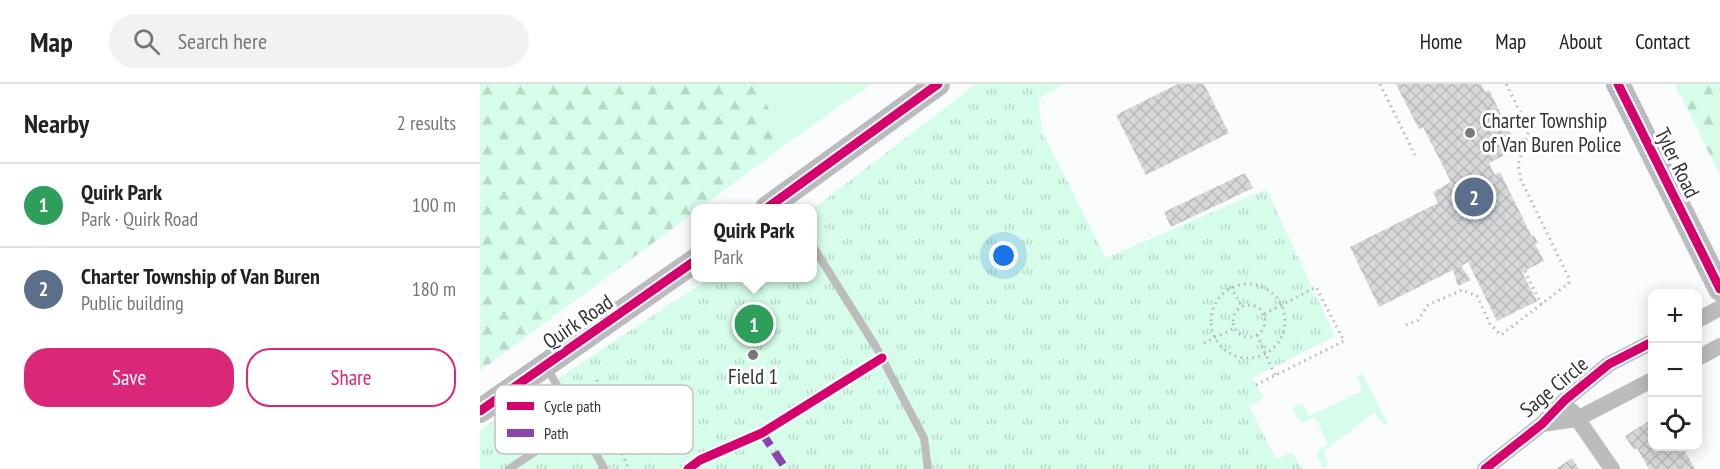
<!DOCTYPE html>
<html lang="en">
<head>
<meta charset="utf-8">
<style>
	body { margin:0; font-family:"PT Sans Narrow",sans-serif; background:#f2f2f2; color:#222 }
	.controls { position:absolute; right:18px; bottom:18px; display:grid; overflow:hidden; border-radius:12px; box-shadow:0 3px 15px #0003 }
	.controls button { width:54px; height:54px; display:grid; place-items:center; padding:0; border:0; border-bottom:2px solid #e0e0e0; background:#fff; color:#222; font:30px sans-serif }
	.you { position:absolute; left:524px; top:172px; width:21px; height:21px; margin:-15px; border:4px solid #fff; border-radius:50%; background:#1a73e8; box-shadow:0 0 0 9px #1a73e833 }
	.badge { display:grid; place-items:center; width:39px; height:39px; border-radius:50%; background:#db2777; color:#fff; font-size:20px; font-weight:700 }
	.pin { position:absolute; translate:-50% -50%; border:3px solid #fff; box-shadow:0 2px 6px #0006 }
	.popup { position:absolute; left:211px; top:120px; width:126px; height:78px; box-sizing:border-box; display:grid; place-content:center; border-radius:12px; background:#fff; filter:drop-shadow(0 2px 4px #0005); font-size:20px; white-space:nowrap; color:#767676 }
	.popup b { font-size:22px; color:#222 }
	.popup::after { content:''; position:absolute; left:50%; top:100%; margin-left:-12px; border:12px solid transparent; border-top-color:#fff }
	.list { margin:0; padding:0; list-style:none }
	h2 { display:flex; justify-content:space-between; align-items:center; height:78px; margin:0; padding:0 24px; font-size:26px }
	h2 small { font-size:20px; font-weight:400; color:#767676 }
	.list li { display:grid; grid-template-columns:39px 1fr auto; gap:18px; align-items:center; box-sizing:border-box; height:84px; padding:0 24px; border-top:2px solid #e0e0e0 }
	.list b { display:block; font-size:22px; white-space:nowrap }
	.list p { margin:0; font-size:20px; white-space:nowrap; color:#767676 }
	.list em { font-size:20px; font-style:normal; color:#767676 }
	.actions { display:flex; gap:12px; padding:18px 24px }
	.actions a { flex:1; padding:14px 0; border:2px solid #db2777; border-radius:24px; text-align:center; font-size:21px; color:#db2777 }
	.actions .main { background:#db2777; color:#fff }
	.icon { flex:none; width:33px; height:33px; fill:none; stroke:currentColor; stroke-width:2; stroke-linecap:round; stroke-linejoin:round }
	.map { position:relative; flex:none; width:1240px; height:385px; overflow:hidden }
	header { display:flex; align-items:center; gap:36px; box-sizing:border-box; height:84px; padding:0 30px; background:#fff; border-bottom:2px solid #e0e0e0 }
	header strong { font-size:28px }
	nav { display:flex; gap:33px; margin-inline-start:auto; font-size:21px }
	.search { width:420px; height:54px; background:#f2f2f2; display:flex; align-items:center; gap:15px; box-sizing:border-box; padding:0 21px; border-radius:33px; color:#767676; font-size:22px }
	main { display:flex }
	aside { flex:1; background:#fff }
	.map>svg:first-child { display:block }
	.grass { fill:#d6fde9 }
	.forest { fill:url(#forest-firs) }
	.park { fill:url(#park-tufts) }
	.building { fill:url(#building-cross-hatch) }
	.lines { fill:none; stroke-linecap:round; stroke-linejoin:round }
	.path { stroke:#b4b5b6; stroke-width:3; stroke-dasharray:1.5 4.5; stroke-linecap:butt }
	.lane { stroke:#bcbcbc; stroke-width:8 }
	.street { stroke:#bcbcbc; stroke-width:16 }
	.secondary { stroke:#babbbc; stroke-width:24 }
	.quiet { stroke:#8e44ad; stroke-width:8; stroke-dasharray:15 8; stroke-linecap:butt }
	.cycleway-casing { stroke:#fff; stroke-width:13 }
	.cycleway { stroke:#d6006c; stroke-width:9 }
	.poi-dot { fill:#78797a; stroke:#fff; stroke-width:2 }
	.labels { text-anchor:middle; stroke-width:6; stroke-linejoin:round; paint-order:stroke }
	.poi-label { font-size:21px; fill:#323334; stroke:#fff; text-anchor:start }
	.street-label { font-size:21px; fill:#323334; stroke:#fff }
	.key { fill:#fff; stroke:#c2c2c2; stroke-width:1.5 }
	.key-label { font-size:16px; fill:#323334 }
</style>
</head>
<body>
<header>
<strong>Map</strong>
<div class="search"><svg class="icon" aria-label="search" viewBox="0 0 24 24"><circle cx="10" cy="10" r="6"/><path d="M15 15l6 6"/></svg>Search here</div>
<nav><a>Home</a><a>Map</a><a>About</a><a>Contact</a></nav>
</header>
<main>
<aside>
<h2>Nearby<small>2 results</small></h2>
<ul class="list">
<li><span class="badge" style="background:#2e9e5b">1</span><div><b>Quirk Park</b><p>Park · Quirk Road</p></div><em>100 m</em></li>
<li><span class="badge" style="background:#5c6f8a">2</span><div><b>Charter Township of Van Buren</b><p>Public building</p></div><em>180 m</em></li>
</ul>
<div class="actions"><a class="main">Save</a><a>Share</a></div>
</aside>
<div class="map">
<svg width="1240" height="385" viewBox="0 0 1240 385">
	<defs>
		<pattern id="forest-firs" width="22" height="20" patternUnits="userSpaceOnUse" patternTransform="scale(1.5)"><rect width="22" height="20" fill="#d6fde9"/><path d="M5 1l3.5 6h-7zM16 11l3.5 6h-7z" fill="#b8d9c8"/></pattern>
		<pattern id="park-tufts" width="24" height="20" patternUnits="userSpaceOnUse" patternTransform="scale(1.5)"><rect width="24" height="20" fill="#d6fde9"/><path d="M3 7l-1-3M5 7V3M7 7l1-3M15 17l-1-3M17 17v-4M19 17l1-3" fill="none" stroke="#b8d9c8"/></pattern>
		<pattern id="building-cross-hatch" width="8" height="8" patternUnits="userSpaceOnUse" patternTransform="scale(1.5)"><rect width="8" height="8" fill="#d6d7d9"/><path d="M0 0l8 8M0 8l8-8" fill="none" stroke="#b8b9bb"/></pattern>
	</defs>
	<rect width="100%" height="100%" fill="#f9fbfd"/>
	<path class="grass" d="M271 0H391L308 59Z
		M882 289 908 340 904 341 894 329 843 368 849 379 843 385 836 368 848 360 835 333 822 339 813 327 815 321H823L829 332 882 307 877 292Z"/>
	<path class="forest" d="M0 0H275L308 59 0 287Z
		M1195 0H1240V91Z"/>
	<path class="park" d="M496 0H584L558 15 562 47 626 174 786 105 855 252 772 294 784 314 769 322 796 375 812 368 822 385H0V346L230 194H332L333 125Z"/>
	<path class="building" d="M698 0H724L749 49 666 91 636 31Z
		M916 0H1001L1005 8 1009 6 1038 64 1009 79 1015 91 1020 88 1052 153 1054 151 1058 159 1055 160 1064 177 1042 188 1057 217 1017 237 988 178 981 182 991 196 978 202 973 186 899 223 870 163 958 119 953 108 971 98 943 43 939 45Z
		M765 89 773 104 691 143 684 128Z
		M183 321 196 351 152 371 139 341Z
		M1172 335V362H1202L1215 385H1169L1157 364 1154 366 1145 352Z
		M1092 374 1099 385H1076Z"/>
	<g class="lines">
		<path class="path" d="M900 0 935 71
			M1045 187 1062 222
			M731 237a37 37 0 1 1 74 0a37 37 0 1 1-74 0Z
			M751 203 762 223
			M753 237a16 16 0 1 1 32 0a16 16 0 1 1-32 0Z
			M926 241 938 236 948 221 982 206 997 212 1010 240 1021 251 1089 199 1088 192 1041 96 1038 81 1049 46 1026 0
			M777 251 795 291
			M724 259 755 244
			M117 296 131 345 149 385
			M776 301 864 257 836 203 784 230
			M129 366 146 358"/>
		<path class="lane" d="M332 161 396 263 444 354 448 385
			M66 282 124 384 122 385
			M29 385 99 339"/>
		<path class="street" d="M1218 236 1240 224
			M1218 274 1240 262
			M1092 327 1132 385
			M1062 340 1097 335 1172 296
			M1005 385 1062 340 1085 316 1129 280 1172 258"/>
		<path class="secondary" d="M1138 0 1240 205
			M287 124 458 0
			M0 327 216 176"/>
		<path class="quiet" d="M282 349 306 385"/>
		<g class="cycleway-casing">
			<path id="cycleway" d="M1138 0 1240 205
				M287 124 458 0
				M0 327 216 176
				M208 385 220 376 282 349 402 274
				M1005 385 1062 340 1085 316 1129 280 1172 258"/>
		</g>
		<use href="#cycleway" class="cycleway"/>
	</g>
	<g class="poi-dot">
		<circle cx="990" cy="49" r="6"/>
		<circle cx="273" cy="271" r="6"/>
	</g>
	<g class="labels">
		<g class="poi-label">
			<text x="1002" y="44">Charter Township<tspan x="1002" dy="24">of Van Buren Police</tspan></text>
			<text x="273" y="300" text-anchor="middle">Field 1</text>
		</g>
		<g class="street-label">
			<text transform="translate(1197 79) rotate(64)" y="7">Tyler Road</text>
			<text transform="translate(98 238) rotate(-34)" y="7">Quirk Road</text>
			<text transform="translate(1074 303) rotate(-40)" y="7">Sage Circle</text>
		</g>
	</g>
	<rect x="15" y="301" width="198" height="69" rx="9" class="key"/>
	<rect x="27" y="318" width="27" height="8" fill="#d6006c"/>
	<rect x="27" y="345" width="27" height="8" fill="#8e44ad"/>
	<g class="key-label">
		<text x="64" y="328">Cycle path</text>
		<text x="64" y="355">Path</text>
	</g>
</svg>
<div class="controls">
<button>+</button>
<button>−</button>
<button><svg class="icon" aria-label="locate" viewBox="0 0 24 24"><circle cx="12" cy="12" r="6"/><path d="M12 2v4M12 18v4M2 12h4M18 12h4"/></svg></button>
</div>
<div class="you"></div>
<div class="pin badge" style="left:274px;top:240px;background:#2e9e5b">1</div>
<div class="popup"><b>Quirk Park</b>Park</div>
<div class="pin badge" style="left:994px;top:113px;background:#5c6f8a">2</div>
</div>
</main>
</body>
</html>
